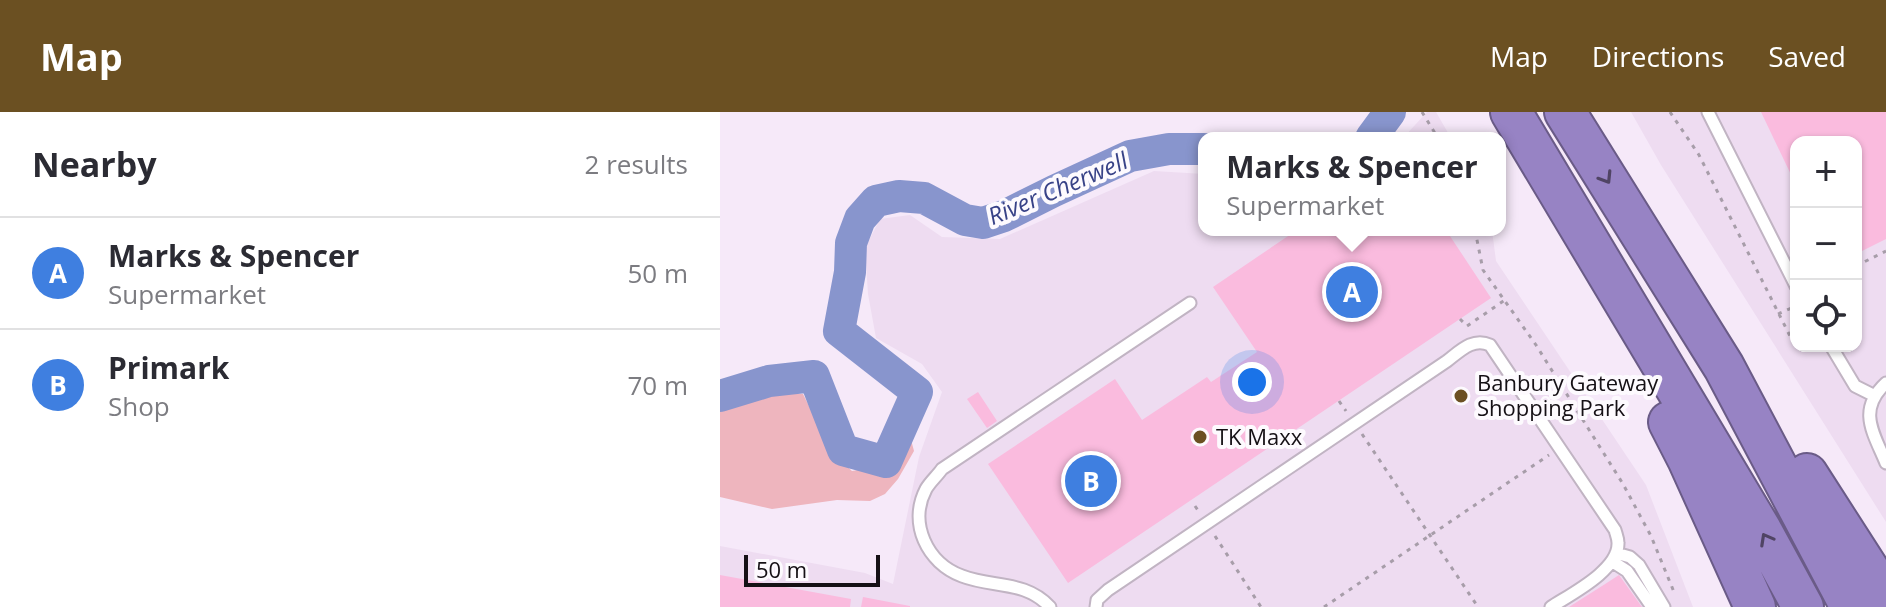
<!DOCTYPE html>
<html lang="en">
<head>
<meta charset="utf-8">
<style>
	body { margin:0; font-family:"Open Sans",sans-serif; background:#f7f7f7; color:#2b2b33 }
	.controls { position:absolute; right:24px; top:24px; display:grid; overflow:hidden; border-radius:16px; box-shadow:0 2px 6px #0004 }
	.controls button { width:72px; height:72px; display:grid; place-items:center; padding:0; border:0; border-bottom:2px solid #e1e1e2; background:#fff; color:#2b2b33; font:40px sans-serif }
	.scale { position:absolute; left:24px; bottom:20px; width:136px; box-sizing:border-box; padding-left:8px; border:4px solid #151015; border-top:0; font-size:22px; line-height:28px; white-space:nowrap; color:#151015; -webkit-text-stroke:6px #fdfafe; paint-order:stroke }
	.you { position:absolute; left:532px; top:270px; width:28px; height:28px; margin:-20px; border:6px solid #fff; border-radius:50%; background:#1a73e8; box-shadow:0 0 0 12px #1a73e833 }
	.badge { display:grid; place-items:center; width:52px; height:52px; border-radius:50%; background:#6b5022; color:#fff; font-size:26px; font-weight:700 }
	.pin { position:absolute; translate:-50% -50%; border:4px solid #fff; box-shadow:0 2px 8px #0006 }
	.popup { position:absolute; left:478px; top:20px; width:308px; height:104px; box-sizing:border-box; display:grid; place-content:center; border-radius:16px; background:#fff; filter:drop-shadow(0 2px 6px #0005); font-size:26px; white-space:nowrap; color:#7c7c81 }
	.popup b { font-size:30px; color:#2b2b33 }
	.popup::after { content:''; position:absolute; left:50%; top:100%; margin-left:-16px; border:16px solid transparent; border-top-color:#fff }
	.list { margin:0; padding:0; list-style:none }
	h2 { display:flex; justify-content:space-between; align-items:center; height:104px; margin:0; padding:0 32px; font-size:34px }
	h2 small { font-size:26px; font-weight:400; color:#7c7c81 }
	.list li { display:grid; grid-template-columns:52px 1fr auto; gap:24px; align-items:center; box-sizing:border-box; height:112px; padding:0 32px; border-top:2px solid #e1e1e2 }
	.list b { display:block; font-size:30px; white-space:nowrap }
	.list p { margin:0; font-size:26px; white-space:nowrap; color:#7c7c81 }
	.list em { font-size:26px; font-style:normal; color:#7c7c81 }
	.icon { flex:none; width:44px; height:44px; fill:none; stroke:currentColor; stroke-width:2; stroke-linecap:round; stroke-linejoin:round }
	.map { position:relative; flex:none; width:1166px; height:495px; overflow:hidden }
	header { display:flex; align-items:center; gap:48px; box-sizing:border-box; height:112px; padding:0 40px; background:#6b5022; color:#fff }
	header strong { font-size:38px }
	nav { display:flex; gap:44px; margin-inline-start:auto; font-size:28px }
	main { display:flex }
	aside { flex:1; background:#fff }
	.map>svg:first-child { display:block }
	.built { fill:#eedcf1; fill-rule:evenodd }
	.green { fill:#eeb5be }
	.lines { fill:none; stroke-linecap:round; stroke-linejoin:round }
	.river { stroke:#8895cd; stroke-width:32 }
	.building { fill:#fabbde }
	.lane-casing { stroke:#c1b4c3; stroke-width:15 }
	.highway-casing { stroke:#6a5b87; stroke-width:44 }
	.path { stroke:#a79da9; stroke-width:3; stroke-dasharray:4 6; stroke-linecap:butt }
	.lane { stroke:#fff; stroke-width:11 }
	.highway { stroke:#9783c4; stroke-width:40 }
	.oneway { stroke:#504464 }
	.poi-dot { fill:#6b5022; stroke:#fdfafe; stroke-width:3 }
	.labels { text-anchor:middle; stroke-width:8; stroke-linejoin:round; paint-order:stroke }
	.poi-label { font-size:22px; fill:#151015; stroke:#fdfafe; text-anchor:start }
	.water-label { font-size:24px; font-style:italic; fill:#384287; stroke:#fdfafe }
</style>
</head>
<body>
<header>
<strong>Map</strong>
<nav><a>Map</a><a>Directions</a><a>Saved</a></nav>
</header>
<main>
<aside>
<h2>Nearby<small>2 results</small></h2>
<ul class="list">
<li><span class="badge" style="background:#3f7fe0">A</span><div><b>Marks &amp; Spencer</b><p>Supermarket</p></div><em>50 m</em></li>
<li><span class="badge" style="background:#3f7fe0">B</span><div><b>Primark</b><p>Shop</p></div><em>70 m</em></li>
</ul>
</aside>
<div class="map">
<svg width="1166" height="495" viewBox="0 0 1166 495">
	<rect width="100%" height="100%" fill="#f6e9f9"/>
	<path class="built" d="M707 0H716L731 26H683Z
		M911 0H1166V410L941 53ZM1076 30H1136V234H1076Z
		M434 59 484 62V118H772L776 149 926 373 973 495H0V434L145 461 173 472 199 345 222 280 202 252 156 226 148 182 145 136 160 107 190 103 222 125 280 127Z"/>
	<path class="green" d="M55 281 83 282 112 340 132 359 172 352 190 324 194 339 178 367 165 382 150 389 117 388 52 397 0 385V296L13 294 31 285Z"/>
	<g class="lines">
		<path class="river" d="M651 26 670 0
			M0 284 49 269 94 264 123 338 166 350 197 280 119 219 130 160 131 131 140 107 156 89 179 84 204 86 245 108 263 111 284 104 334 79 410 44 449 37H484"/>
	</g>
	<path class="building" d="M1041 0H1166V127L1136 142V30H1076V73Z
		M577 118H726L771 186 348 471 268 352 395 267 422 308 487 265 491 270 537 240 493 175Z
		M258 280 277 309 267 316 247 287Z
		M0 463 131 487 130 495H0Z
		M899 463 922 495H849L882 474Z
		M143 485 190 494V495H141Z"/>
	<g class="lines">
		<g class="lane-casing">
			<path id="lane" d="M988 0 1076 174
				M1111 234 1135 274 1153 283
				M1166 271C1137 298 1153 320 1166 351
				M896 441 910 445 919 453 944 495
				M893 450 907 459 932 495
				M330 495C305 468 273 476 242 464 207 451 188 411 206 377 210 370 217 364 222 357L470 191
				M376 495 377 488 388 478 727 249C740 239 753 225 770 233L895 418C896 422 898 426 898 431 899 458 851 482 831 495"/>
		</g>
		<g class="highway-casing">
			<path id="highway" d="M791 0 1041 418 1083 495
				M845 0 1004 255 1131 495
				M949 310 968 347 1035 495
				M1087 362 1166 485"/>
		</g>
		<path class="path" d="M702 0 718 26
			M950 0 979 43 1076 236
			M755 118 763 158 816 233 903 372 931 424 954 480
			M1136 154 1166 139
			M1058 202 1076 194
			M740 207 747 214 785 188
			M619 289 626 299
			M642 322 758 495
			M475 394 480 401
			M495 424 541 495
			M604 495 829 343"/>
		<use href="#lane" class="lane"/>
		<use href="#highway" class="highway"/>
	</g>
	<defs><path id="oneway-chevron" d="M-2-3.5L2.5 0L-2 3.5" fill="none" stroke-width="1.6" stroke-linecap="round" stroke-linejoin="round" transform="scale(2)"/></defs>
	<g class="oneway">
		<use href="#oneway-chevron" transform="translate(886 66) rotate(58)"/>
		<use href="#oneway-chevron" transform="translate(1046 427) rotate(-119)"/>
	</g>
	<g class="poi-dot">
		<circle cx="741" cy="284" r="8"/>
		<circle cx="480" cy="325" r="8"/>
	</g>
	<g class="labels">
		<g class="poi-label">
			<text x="757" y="279">Banbury Gateway<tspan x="757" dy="25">Shopping Park</tspan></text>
			<text x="496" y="333">TK Maxx</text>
		</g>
		<g class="water-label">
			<text transform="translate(338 77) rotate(-23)" y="8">River Cherwell</text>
		</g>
	</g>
</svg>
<div class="controls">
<button>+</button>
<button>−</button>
<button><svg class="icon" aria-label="locate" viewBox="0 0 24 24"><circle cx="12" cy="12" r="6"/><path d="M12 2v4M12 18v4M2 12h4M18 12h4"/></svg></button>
</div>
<div class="scale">50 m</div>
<div class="you"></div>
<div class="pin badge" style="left:632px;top:180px;background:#3f7fe0">A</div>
<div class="popup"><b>Marks &amp; Spencer</b>Supermarket</div>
<div class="pin badge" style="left:371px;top:369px;background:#3f7fe0">B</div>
</div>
</main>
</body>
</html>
